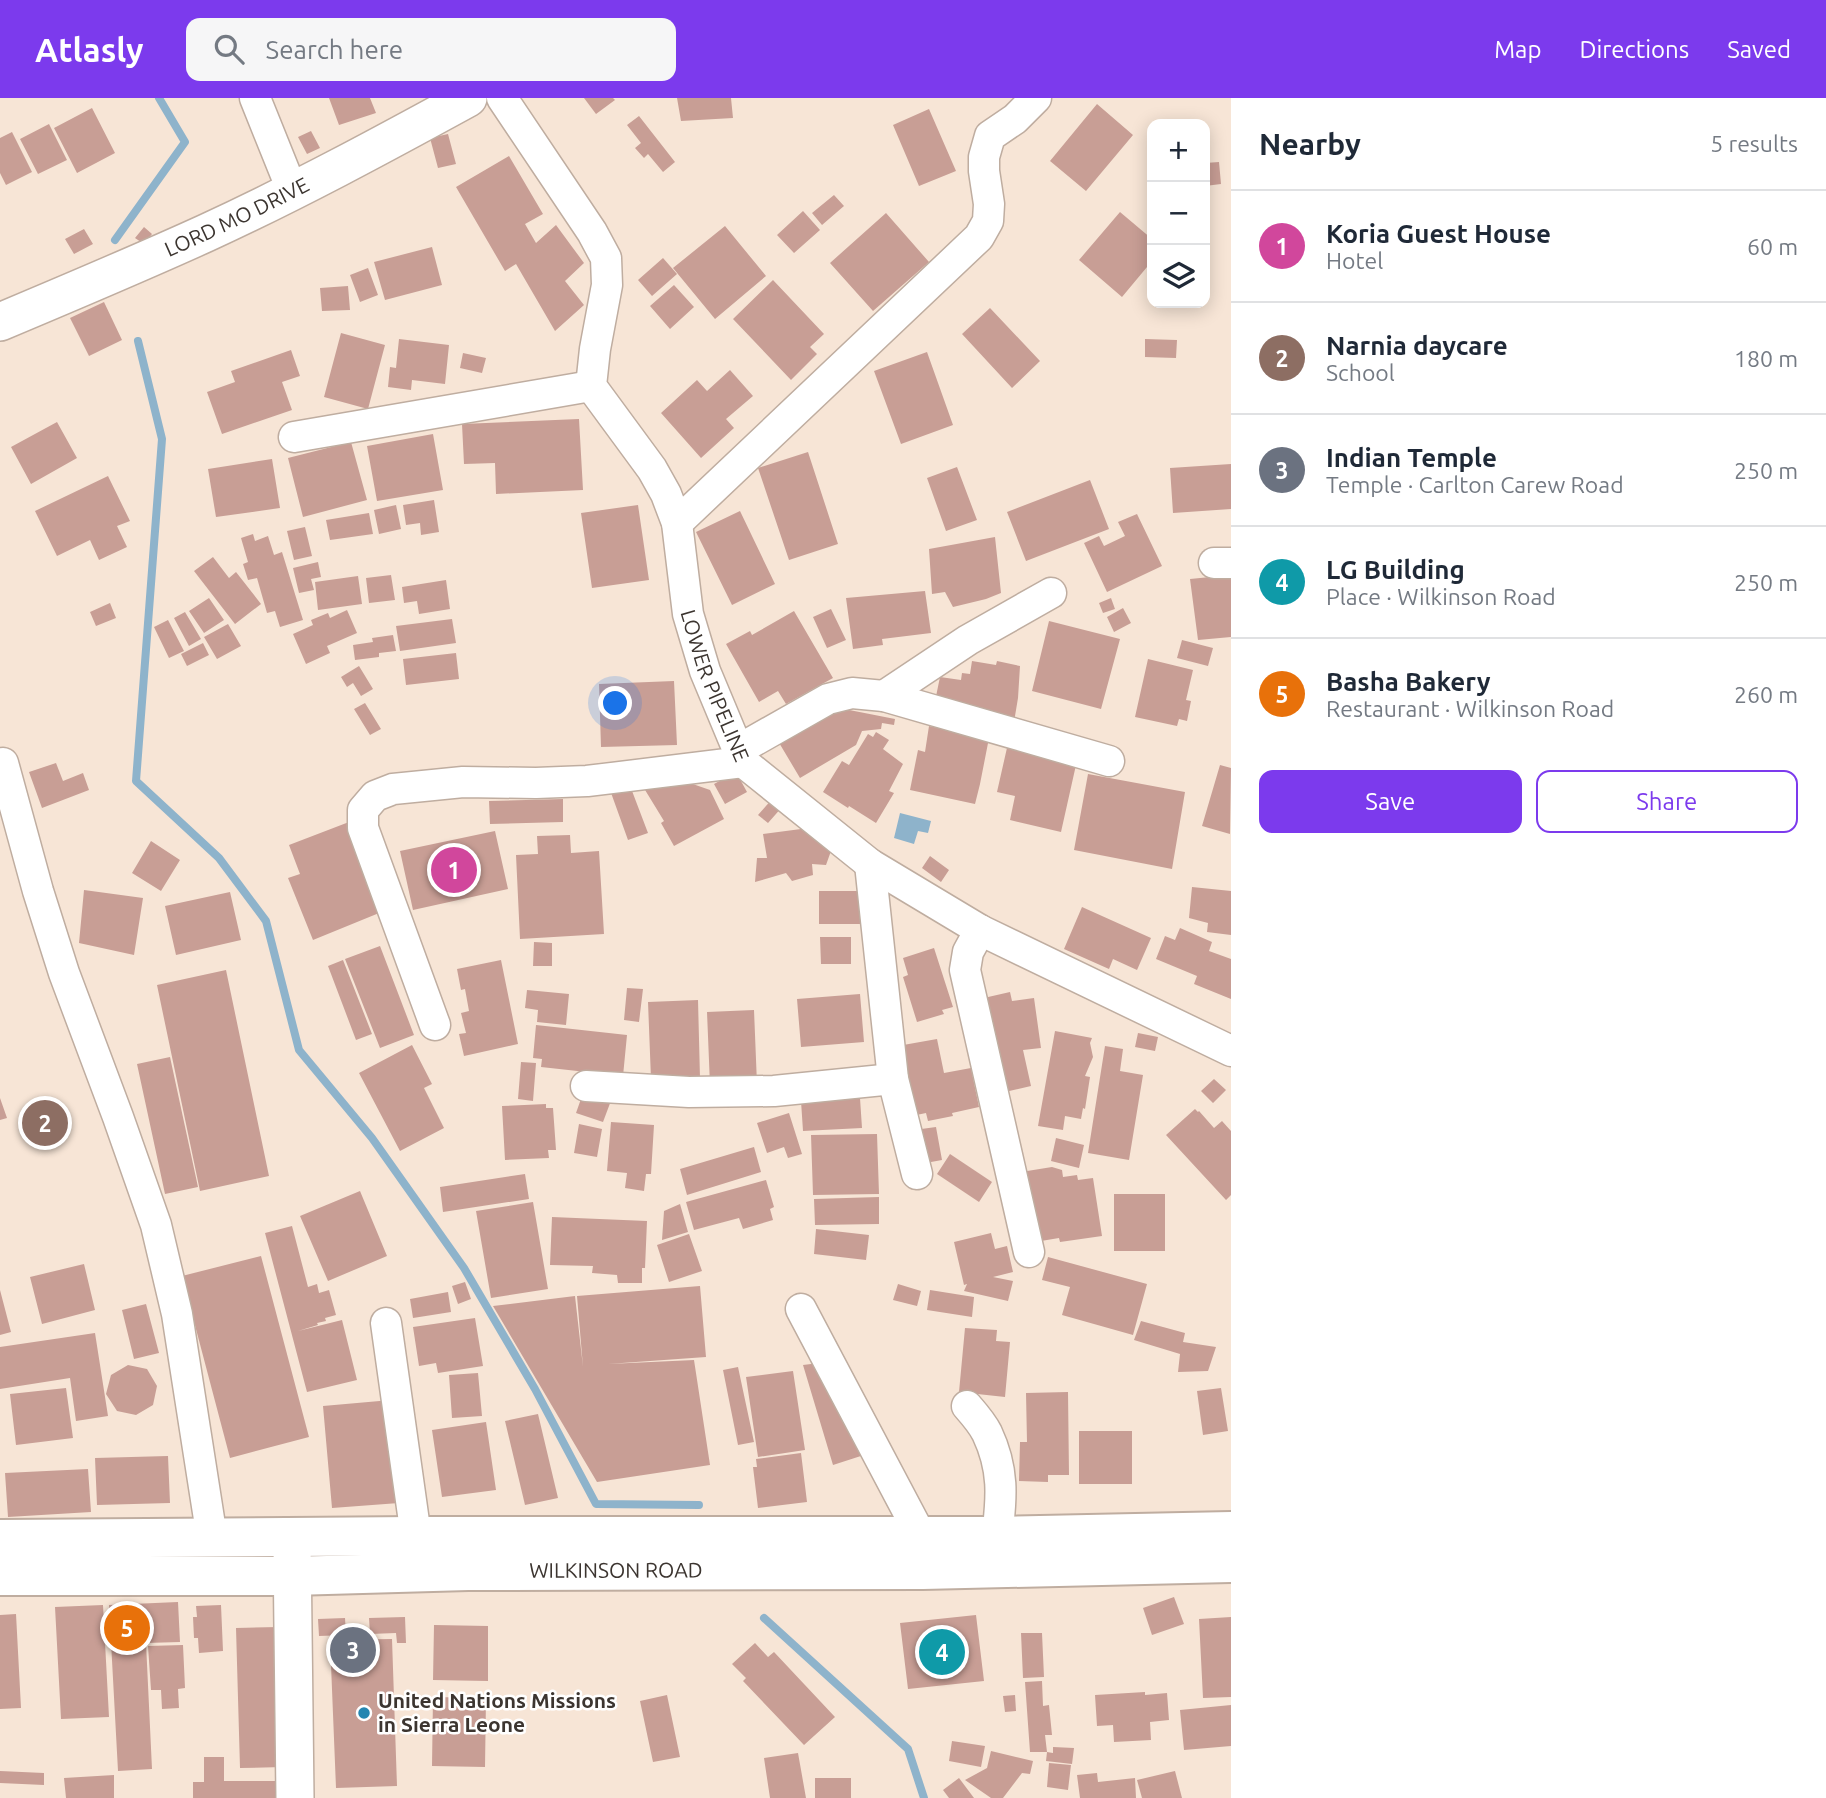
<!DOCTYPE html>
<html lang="en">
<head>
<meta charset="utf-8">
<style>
	body { margin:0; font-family:Ubuntu,sans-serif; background:#f6f6f7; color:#1f2937 }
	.controls { position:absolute; right:21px; top:21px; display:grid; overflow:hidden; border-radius:14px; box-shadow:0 4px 18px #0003 }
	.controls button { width:63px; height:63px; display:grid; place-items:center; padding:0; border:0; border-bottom:2px solid #e0e1e3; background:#fff; color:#1f2937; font:35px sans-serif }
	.you { position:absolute; left:616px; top:606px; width:24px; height:24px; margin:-18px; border:5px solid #fff; border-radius:50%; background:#1a73e8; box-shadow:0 0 0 10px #1a73e833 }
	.badge { display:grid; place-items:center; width:46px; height:46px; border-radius:50%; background:#7c3aed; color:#fff; font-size:23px; font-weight:700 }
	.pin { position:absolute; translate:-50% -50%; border:4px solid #fff; box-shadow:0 2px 7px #0006 }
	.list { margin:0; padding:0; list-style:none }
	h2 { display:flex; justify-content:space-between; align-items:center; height:91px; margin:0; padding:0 28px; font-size:30px }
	h2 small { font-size:23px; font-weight:400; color:#747a83 }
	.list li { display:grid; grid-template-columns:46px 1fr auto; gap:21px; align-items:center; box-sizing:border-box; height:112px; padding:0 28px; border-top:2px solid #e0e1e3 }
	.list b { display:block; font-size:26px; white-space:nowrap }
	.list p { margin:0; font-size:23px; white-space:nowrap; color:#747a83 }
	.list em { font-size:23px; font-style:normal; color:#747a83 }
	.actions { display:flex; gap:14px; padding:21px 28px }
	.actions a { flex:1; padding:16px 0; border:2px solid #7c3aed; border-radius:14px; text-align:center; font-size:24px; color:#7c3aed }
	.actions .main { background:#7c3aed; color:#fff }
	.icon { flex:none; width:38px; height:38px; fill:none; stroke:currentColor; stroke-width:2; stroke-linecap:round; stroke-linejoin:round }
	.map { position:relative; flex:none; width:1231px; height:1700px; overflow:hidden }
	header { display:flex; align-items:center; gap:42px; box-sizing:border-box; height:98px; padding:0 35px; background:#7c3aed; color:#fff }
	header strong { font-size:33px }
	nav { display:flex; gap:38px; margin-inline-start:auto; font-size:24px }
	.search { width:490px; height:63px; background:#f6f6f7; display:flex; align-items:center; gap:18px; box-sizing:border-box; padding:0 24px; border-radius:14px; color:#747a83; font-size:26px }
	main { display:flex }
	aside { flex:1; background:#fff }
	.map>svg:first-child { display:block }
	.water { fill:#8eb3cb }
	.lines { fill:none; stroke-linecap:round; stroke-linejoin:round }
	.stream { stroke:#8eb3cb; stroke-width:8 }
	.building { fill:#c89e95 }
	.minor-casing { stroke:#bfada0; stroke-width:33 }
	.tertiary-casing { stroke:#bfada0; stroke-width:40 }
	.primary-casing { stroke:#bfada0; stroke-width:42 }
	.minor { stroke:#fff; stroke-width:30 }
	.tertiary { stroke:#fff; stroke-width:37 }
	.primary { stroke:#fff; stroke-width:38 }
	.poi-dot { fill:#2486b1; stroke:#fff; stroke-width:2.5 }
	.labels { text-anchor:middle; stroke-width:5; stroke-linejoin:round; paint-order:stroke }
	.street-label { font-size:21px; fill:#3c3530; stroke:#fff }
	.poi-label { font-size:21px; font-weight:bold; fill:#3c3530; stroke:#fff; text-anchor:start }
</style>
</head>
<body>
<header>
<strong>Atlasly</strong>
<div class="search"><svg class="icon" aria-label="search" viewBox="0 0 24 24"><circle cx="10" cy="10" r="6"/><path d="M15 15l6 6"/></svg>Search here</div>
<nav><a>Map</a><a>Directions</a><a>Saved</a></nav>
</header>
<main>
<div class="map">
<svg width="1231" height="1700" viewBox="0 0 1231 1700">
	<rect width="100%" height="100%" fill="#f7e5d6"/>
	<path class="water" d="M900 715 931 723 928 735 918 733 914 746 894 740Z"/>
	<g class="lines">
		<path class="stream" d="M115 142 185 44 159 0
			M138 243 162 341 136 683 219 760 266 823 299 952 372 1040 464 1170 535 1291 596 1406 699 1407
			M764 1520 908 1651 924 1700"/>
	</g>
	<path class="building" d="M329 0H370L376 15 339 27Z
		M584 0H613L615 2 596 16Z
		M677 0H731L733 20 681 23Z
		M1097 6 1133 37 1086 93 1050 63Z
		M92 10 115 55 77 75 54 30Z
		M929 11 956 73 919 88 893 27Z
		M639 18 675 64 663 74 648 56 644 60 635 50 641 45 627 27Z
		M49 26 67 62 38 76 20 41Z
		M311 33 320 50 307 56 298 39Z
		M12 34 32 74 6 87 0 75V40Z
		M448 36 456 66 438 70 430 40Z
		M509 58 543 116 525 126 536 145 556 127 584 165 565 183 584 207 555 233 516 166 505 173 456 89Z
		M1219 64 1221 86 1205 88V65Z
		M834 97 844 108 822 127 812 115Z
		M803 113 820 132 794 155 777 137Z
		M1120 114 1152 141V163L1122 199 1079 162Z
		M886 115 929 164 873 213 830 165Z
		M725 128 766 178 715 221 673 170Z
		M144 129 152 136 144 146 135 140Z
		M84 131 93 146 74 156 65 141Z
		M432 149 442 187 385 202 374 164Z
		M663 160 677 176 652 198 638 182Z
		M368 170 378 197 360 204 350 177Z
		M773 182 824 236 810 249 817 256 791 282 733 221Z
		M674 187 694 209 670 231 650 208Z
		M348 188 350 212 322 213 320 190Z
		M104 204 122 242 89 258 70 220Z
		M990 210 1040 263 1012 290 962 236Z
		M341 235 385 247 368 311 324 299Z
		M399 241 449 247 445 286 412 282 411 292 388 289 390 269 396 270Z
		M1145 241 1177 242 1176 260 1145 259Z
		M291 252 300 278 282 284 292 312 222 336 207 294 235 284 231 273Z
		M927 254 953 327 901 346 874 273Z
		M463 255 486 260 482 275 460 270Z
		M730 272 753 298 726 321 734 330 701 360 661 315 697 282 707 293Z
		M579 321 583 392 496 396 495 365 464 366 462 326Z
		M57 324 77 360 31 386 11 349Z
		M433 336 443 392 377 403 367 348Z
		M351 344 367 402 303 419 288 360Z
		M808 354 838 446 789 462 758 370Z
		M272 361 280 410 216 419 208 371Z
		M1231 366V411L1173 415 1170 370Z
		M957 369 977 422 946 433 927 380Z
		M108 378 130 423 117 428 127 449 99 462 90 442 57 458 35 413Z
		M1090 382 1109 431 1026 463 1007 414Z
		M434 402 439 434 421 437 420 425 406 427 403 407Z
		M396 407 401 431 379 436 374 412Z
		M638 407 649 482 592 490 581 415Z
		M740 413 775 486 732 507 696 434Z
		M369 415 373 436 330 442 326 422Z
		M1137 416 1162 468 1107 494 1084 445 1099 438 1104 448 1125 438 1118 424Z
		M305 429 312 458 294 462 287 433Z
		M253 436 255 443 268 438 274 457 282 454 303 522 280 529 275 513 267 515 257 480 248 482 243 466 248 464 241 440Z
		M995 439 1001 495 986 501 953 509 945 494 932 496 929 451Z
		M213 459 229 480 236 474 261 506 235 526 194 473Z
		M318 464 321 479 311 481 314 492 299 495 293 470Z
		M391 477 395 502 369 505 366 480Z
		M1231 477V539L1198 542 1190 481Z
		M358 478 362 506 318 512 315 484Z
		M446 482 450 511 419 516 417 503 404 505 402 489Z
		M925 493 931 535 882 541 883 547 853 551 846 500Z
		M209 500 224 522 204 535 189 513Z
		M1111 500 1115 511 1103 515 1099 505Z
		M110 505 116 520 96 528 90 514Z
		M1123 510 1131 525 1114 534 1107 519Z
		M831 511 846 542 827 550 813 519Z
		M347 512 357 535 327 548 330 555 306 566 293 536 313 527 311 522 328 515 330 520Z
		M794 513 833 580 786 606 778 593 759 604 726 546 750 533 752 537Z
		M185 514 201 541 189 548 174 520Z
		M452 521 456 545 400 553 396 528Z
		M168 522 184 553 169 560 154 529Z
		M1049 523 1120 541 1101 611 1032 593Z
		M228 526 241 548 217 561 204 539Z
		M393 537 396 553 379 555V559L355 562 353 547 373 544 372 540Z
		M1182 542 1213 550 1208 568 1177 560Z
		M203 545 209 557 187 568 181 556Z
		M456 555 459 581 406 587 403 561Z
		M1148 561 1193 572 1186 602 1191 603 1187 623 1179 621 1177 628 1135 619Z
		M972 563 996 567 997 563 1020 568 1018 600 1014 624 934 608 940 579 961 582 962 575 970 576Z
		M359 568 373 591 361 598 353 585 347 589 341 579Z
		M674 583 677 647 601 649 599 586Z
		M365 605 381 631 370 637 354 611Z
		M834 609 895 621 894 627 882 625 881 631 862 633 856 647 800 680 778 643Z
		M929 628 989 640 980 686 975 706 910 692 918 652 925 654Z
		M876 634 889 642 883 651 903 666 889 693 894 695 876 725 849 708 848 710 823 694 842 663 849 667 868 636 873 639Z
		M1009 641 1078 658 1061 734 1010 722 1015 698 997 694Z
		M56 665 63 683 83 675 89 692 42 710 29 674Z
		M1220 667 1231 670 1230 736 1202 728Z
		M736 674 747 694 725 706 714 686Z
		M1088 676 1185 694 1172 771 1074 752Z
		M687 684 710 692 724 721 674 748 661 725 664 723 642 687Z
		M629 685 648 735 628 742 610 692Z
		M773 700 783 708 768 725 758 717Z
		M563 701V724L490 726 489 703Z
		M349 724 384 813 313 842 288 780 300 776 289 747Z
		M801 731 831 753 826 767 812 766 813 777 792 783 786 775 755 784 757 760H767L763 736Z
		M495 733 508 791 413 812 400 753Z
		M570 737 571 755 599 753 604 836 520 841 516 757 538 756 537 738Z
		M151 743 180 762 161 793 132 775Z
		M930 758 949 772 941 784 922 770Z
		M1192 789 1231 793V837L1207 834 1208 825 1189 820Z
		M84 792 143 800 134 857 79 845Z
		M819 793H861V826H819Z
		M230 794 241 842 176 857 165 808Z
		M1082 809 1151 840 1137 872 1113 861 1109 871 1064 851Z
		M1180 830 1212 844 1209 853 1231 861V901L1194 886 1197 878 1156 861 1165 838 1175 842Z
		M820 839H851V866H821Z
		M534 844 552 845V868H533Z
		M380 848 414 937 380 950 345 861Z
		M934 850 953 909 942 912 944 916 917 924 903 879 908 877 903 860Z
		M343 862 372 936 356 942 328 868Z
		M501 862 518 946 464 958 459 936 466 935 461 915 469 913 465 891 461 892 457 871Z
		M226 872 269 1078 200 1093 157 887Z
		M627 890 643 891 639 924 624 922Z
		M527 892 569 896 566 927 537 924 538 912 525 910Z
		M1010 894 1012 903 1034 900 1041 950 1023 952 1031 988 996 996 975 902Z
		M860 896 864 944 801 949 797 901Z
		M698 902 700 980 651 981 648 904Z
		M754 912 757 986 710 987 707 914Z
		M536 927 627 937 623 978 541 969 542 961 533 960Z
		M1055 933 1092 940 1090 945 1093 959 1085 978 1090 979 1085 1011 1083 1010 1081 1021 1065 1018 1063 1032 1038 1028Z
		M1138 935 1158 939 1155 953 1135 949Z
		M937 941 944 975 971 970 979 1009 952 1015 953 1018 928 1023 926 1015 907 1019 892 949Z
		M412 947 432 986 424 990 444 1030 400 1053 359 975Z
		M1105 948 1123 951 1120 973 1143 977 1129 1062 1088 1055Z
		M170 959 198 1089 165 1096 137 966Z
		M521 964 536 965 533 1003 518 1001Z
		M1214 981 1226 992 1213 1005 1201 993Z
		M582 998 612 1000 603 1024 576 1015Z
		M0 1000 7 1020 0 1022Z
		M860 1000 862 1030 803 1033 801 1003Z
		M546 1006V1010H553L556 1052H548L549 1060 505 1062 502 1008Z
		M1195 1011 1198 1014 1199 1013 1214 1030 1222 1023 1231 1033V1097L1226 1102 1166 1037Z
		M789 1015 802 1056 788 1060 784 1049 767 1055 757 1025Z
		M611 1024 654 1027 651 1076H646L644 1093 625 1090 627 1075 607 1073Z
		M579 1026 602 1031 597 1059 574 1055Z
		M936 1029 942 1062 920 1066 914 1032Z
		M877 1036 879 1096 813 1097 811 1037Z
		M1056 1040 1084 1047 1079 1070 1051 1063Z
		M754 1049 761 1074 687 1097 680 1071Z
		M950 1056 992 1084 979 1104 937 1076Z
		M1052 1069 1062 1072 1063 1079 1077 1077 1078 1082 1093 1080 1102 1138 1060 1144 1059 1140 1035 1144 1021 1074Z
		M525 1076 529 1101 443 1114 440 1089Z
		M766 1082 774 1109 770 1111 773 1122 743 1131 739 1120 694 1132 686 1104Z
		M360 1093 387 1158 328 1183 300 1118Z
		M1114 1096H1165V1153H1114Z
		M879 1099V1126L815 1127 814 1101Z
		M533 1104 548 1191 491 1200 476 1113Z
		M680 1106 688 1134 662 1142 664 1113Z
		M552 1119 647 1123 645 1170H642V1185H618L617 1177 592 1175 593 1168 550 1167Z
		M292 1128 308 1189 317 1186 319 1195 329 1192 336 1217 325 1220 326 1223 317 1225 318 1227 298 1233 342 1222 357 1282 307 1294 265 1135Z
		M816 1131 869 1137 866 1162 814 1156Z
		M991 1135 995 1151 1007 1148 1013 1174 993 1179 1013 1183 1008 1203 964 1193 967 1186 964 1187 954 1144Z
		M689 1136 702 1173 669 1184 657 1147Z
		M261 1158 309 1339 230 1360 182 1178Z
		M1048 1159 1147 1186 1133 1237 1062 1217 1070 1189 1042 1182Z
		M84 1166 95 1212 42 1226 30 1179Z
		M465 1184 471 1201 458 1206 452 1188Z
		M898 1186 921 1193 917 1208 893 1202Z
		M700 1188 706 1259 608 1266 694 1262 710 1367 597 1384 493 1208 575 1198 583 1269 577 1198Z
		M0 1192 11 1234 0 1237Z
		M930 1192 974 1199 972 1219 927 1212Z
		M448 1194 451 1214 413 1220 410 1201Z
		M146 1206 159 1255 134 1261 122 1212Z
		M475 1220 483 1268 438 1275 436 1265 419 1268 413 1229Z
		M1141 1223 1185 1235 1183 1244 1216 1249 1208 1273 1178 1274 1180 1256 1134 1242Z
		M965 1230 997 1232 996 1243 1010 1244 1005 1299 959 1294Z
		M95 1235 108 1318 76 1323 70 1280 0 1291V1249Z
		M819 1265 867 1356 833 1367 803 1267Z
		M128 1267 147 1271 157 1288 153 1307 136 1317 117 1313 106 1296 111 1277Z
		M738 1269 754 1344 738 1347 723 1272Z
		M793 1273 805 1352 758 1359 746 1279Z
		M478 1275 482 1318 452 1320 449 1277Z
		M66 1290 73 1340 16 1347 10 1296Z
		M1221 1290 1228 1333 1203 1337 1197 1293Z
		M1068 1294 1069 1377H1048V1384L1019 1383 1020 1344H1027L1026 1295Z
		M391 1302 399 1405 332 1410 323 1308Z
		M538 1316 558 1400 525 1407 505 1323Z
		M486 1324 496 1392 442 1399 432 1332Z
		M1079 1333H1132V1386H1079Z
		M801 1355 807 1404 758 1410 753 1369H757L756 1361Z
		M168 1358 170 1405 97 1407 95 1360Z
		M88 1371 91 1414 8 1419 5 1375Z
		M1174 1499 1184 1526 1152 1537 1143 1510Z
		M178 1504 180 1544 146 1545 152 1671 118 1673 109 1507Z
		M103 1507 109 1619 61 1621 55 1509Z
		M221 1507 223 1553 199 1555 198 1540H194L193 1519H197L196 1508Z
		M16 1516 21 1610 0 1611V1517Z
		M976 1517 984 1583 908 1591 900 1525Z
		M405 1519 406 1545H397L396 1535 370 1536 369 1520Z
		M1231 1519V1599L1203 1600 1199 1521Z
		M345 1520 346 1537 319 1538 318 1521Z
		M434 1527 488 1528V1583L433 1582Z
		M279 1529 283 1669 240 1670 236 1530Z
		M1021 1535H1042L1044 1579 1023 1580Z
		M392 1541 397 1688 336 1690 330 1542Z
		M755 1545 768 1559 774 1554 835 1619 804 1647 743 1583 746 1580 732 1566Z
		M183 1547 185 1590 178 1591 179 1610 162 1611 161 1592H151L148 1548Z
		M1042 1583 1043 1608 1049 1607 1052 1637H1045L1047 1654H1030L1025 1584Z
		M1145 1594V1597L1167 1595 1169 1622 1150 1624 1151 1642 1114 1644 1113 1627 1097 1628 1095 1597Z
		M667 1597 680 1659 653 1664 640 1603Z
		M1015 1597 1016 1613 1005 1614 1003 1598Z
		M433 1599 486 1600 485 1669 432 1668Z
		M1231 1607V1648L1184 1652 1180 1612Z
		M952 1643 985 1648 981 1669 949 1663Z
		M1053 1649 1074 1650 1072 1666 1046 1663 1047 1654 1053 1655Z
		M991 1653 1033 1663 1030 1676 1022 1675 1003 1700H991L965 1682 987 1670Z
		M798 1655 806 1700H770L764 1660Z
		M204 1659H224V1683H275V1700H193V1684H204Z
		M1049 1665 1071 1667 1068 1692 1047 1689Z
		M0 1673 44 1675V1687L0 1685Z
		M1175 1673 1182 1700H1142L1137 1682Z
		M1097 1675 1098 1684 1135 1680 1136 1700H1080L1077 1677Z
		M114 1677V1700H66L64 1680Z
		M815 1680H851V1700H815Z
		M959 1680 974 1700H949L943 1692Z"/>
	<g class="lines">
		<g class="minor-casing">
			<g id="minor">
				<path d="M255 0 292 92"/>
				<path id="s1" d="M502 0 592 134 606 160 607 187 595 251 591 288 652 371 666 396 677 425 688 516 705 573 743 664 870 766 980 832 1231 953"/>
				<path d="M294 339 591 288"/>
				<path d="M677 425 979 139 988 123 989 106 984 73V59L990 38 1015 21 1036 0"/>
				<path d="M1214 465H1231"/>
				<path d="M884 598 968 542 1051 495"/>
				<path d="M738 652 828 601 852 595 884 598 1109 663"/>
				<path d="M3 665 38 793 64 875 118 1019 156 1127 177 1216 212 1440"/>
				<path d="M870 766 893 981 917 1076"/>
				<path d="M980 832 968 854 965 872 1029 1154"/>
				<path d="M435 927 363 730V712L375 698 393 691 463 684 536 685 587 683 743 664"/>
				<path d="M586 988 689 994 774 993 893 981"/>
				<path d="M801 1211 921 1438"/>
				<path d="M386 1225 416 1438"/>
				<path d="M967 1308C974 1316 982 1325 987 1335 1004 1371 1002 1399 997 1438"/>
			</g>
		</g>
		<g class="tertiary-casing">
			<g id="tertiary">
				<path id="s2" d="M0 224C69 195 138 166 206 135 295 94 382 47 468 0"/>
				<path d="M292 1447 295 1700"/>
			</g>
		</g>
		<g class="primary-casing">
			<g id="primary">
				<path d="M0 1441 416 1438H997L1231 1433"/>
				<path id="s3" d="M0 1478H292L468 1473 923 1472 1231 1465"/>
			</g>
		</g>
		<use href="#minor" class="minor"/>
		<use href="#tertiary" class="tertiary"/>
		<use href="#primary" class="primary"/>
	</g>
	<circle class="poi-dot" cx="364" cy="1615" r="7"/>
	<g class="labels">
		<g class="street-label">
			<text dy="7" stroke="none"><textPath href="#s2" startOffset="259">LORD MO DRIVE</textPath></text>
			<text dy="7" stroke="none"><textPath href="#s1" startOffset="651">LOWER PIPELINE</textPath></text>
			<text dy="7" stroke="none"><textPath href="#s3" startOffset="616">WILKINSON ROAD</textPath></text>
		</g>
		<g class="poi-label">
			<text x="378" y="1610">United Nations Missions<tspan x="378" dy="24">in Sierra Leone</tspan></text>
		</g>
	</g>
</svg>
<div class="controls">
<button>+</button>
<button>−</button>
<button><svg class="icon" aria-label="layers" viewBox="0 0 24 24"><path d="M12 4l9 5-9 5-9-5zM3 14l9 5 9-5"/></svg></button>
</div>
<div class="you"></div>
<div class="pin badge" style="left:454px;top:772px;background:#d1479c">1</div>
<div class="pin badge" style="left:45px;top:1025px;background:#8d6e63">2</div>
<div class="pin badge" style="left:353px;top:1552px;background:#6b7280">3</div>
<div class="pin badge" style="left:942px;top:1554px;background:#0f9aa8">4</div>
<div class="pin badge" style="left:127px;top:1530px;background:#e8710a">5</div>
</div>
<aside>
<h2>Nearby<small>5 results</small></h2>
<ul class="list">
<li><span class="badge" style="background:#d1479c">1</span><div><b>Koria Guest House</b><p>Hotel</p></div><em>60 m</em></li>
<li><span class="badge" style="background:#8d6e63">2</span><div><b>Narnia daycare</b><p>School</p></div><em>180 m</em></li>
<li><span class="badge" style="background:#6b7280">3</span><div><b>Indian Temple</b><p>Temple · Carlton Carew Road</p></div><em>250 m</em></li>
<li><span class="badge" style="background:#0f9aa8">4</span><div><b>LG Building</b><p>Place · Wilkinson Road</p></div><em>250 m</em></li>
<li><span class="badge" style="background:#e8710a">5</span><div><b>Basha Bakery</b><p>Restaurant · Wilkinson Road</p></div><em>260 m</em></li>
</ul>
<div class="actions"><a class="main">Save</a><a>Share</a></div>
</aside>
</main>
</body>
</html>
